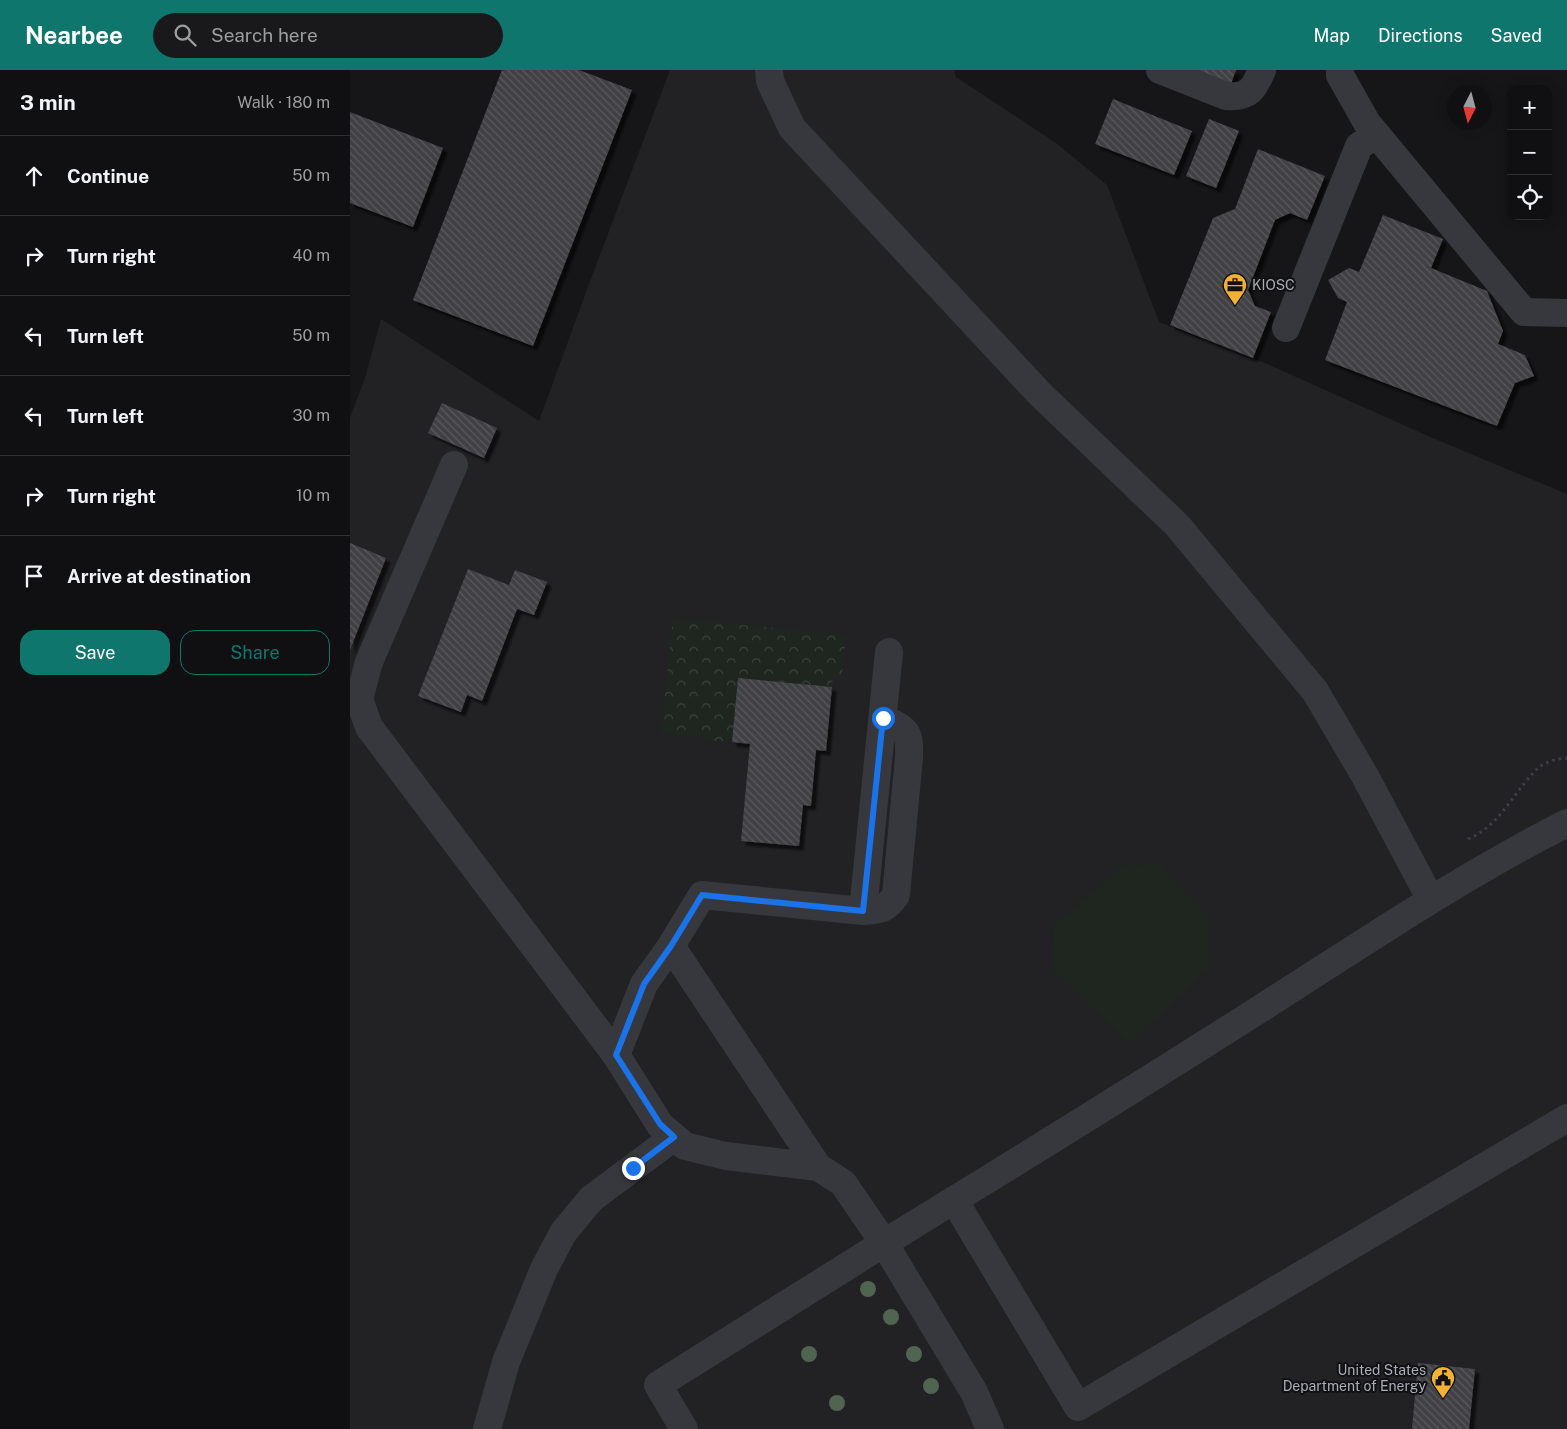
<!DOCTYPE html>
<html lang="en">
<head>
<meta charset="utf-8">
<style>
	body { margin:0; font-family:"Public Sans",sans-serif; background:#19191b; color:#f1f3f6 }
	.controls { position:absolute; right:15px; top:15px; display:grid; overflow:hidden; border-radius:10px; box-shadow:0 2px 12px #0003 }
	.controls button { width:45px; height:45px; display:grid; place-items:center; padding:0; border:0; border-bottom:1px solid #303032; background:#101012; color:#f1f3f6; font:25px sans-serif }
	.compass { position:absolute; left:1097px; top:15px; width:45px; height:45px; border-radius:50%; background:#101012; box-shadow:0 2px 12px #0003; rotate:186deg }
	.stop { position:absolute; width:15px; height:15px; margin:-11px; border:4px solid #1a73e8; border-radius:50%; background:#fff }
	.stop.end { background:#1a73e8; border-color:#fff; box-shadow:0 1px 5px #0008 }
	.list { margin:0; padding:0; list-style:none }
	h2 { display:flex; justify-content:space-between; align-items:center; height:65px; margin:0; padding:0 20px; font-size:21px }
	h2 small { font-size:16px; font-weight:400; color:#9c9d9f }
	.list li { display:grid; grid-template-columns:32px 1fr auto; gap:15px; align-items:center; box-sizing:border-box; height:80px; padding:0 20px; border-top:1px solid #303032 }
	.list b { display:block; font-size:19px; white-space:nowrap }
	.list em { font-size:16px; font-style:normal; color:#9c9d9f }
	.actions { display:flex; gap:10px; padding:15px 20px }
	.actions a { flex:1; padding:11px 0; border:1px solid #0f766e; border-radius:15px; text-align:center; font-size:18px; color:#0f766e }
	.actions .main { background:#0f766e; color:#fff }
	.icon { flex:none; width:28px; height:28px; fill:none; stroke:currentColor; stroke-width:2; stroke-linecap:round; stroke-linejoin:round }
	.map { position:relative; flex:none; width:1217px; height:1359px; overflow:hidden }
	header { display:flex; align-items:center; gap:30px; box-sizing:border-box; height:70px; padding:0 25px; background:#0f766e; color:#fff }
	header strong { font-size:24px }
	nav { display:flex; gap:28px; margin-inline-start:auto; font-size:18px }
	.search { width:350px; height:45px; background:#19191b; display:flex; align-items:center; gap:12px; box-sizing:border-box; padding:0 18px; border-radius:28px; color:#9c9d9f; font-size:19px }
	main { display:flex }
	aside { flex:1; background:#101012 }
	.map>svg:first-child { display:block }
	.built { fill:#222225 }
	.grass { fill:#1e261f }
	.park { fill:url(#park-crowns) }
	.building { fill:url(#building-back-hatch); filter:url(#shadow) }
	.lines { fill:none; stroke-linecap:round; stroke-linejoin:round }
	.path { stroke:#3d3f44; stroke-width:3; stroke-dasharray:2.5 4; stroke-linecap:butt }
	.minor { stroke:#37383d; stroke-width:28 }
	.tree { fill:#506452 }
	.route { stroke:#1a73e8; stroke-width:6 }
	.labels { text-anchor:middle; stroke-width:4; stroke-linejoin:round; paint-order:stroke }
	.poi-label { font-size:14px; fill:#a8adb8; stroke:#111113; text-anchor:start }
</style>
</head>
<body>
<header>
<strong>Nearbee</strong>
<div class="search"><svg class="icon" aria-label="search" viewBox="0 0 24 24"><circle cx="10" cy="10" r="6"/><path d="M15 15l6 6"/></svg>Search here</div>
<nav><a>Map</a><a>Directions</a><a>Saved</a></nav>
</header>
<main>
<aside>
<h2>3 min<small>Walk · 180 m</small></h2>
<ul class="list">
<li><svg class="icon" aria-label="ahead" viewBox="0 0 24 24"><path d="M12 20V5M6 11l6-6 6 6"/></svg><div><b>Continue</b></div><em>50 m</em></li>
<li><svg class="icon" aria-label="right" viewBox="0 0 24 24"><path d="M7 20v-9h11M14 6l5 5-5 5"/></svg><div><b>Turn right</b></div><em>40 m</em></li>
<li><svg class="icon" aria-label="left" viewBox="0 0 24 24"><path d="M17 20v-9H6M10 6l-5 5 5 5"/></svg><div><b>Turn left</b></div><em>50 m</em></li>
<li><svg class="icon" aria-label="left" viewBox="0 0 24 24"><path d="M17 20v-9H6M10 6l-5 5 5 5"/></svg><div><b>Turn left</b></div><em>30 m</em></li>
<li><svg class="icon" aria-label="right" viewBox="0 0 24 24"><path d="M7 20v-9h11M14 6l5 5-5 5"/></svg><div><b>Turn right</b></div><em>10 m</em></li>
<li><svg class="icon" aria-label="arrive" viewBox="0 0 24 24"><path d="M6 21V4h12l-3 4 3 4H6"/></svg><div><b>Arrive at destination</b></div></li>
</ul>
<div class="actions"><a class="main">Save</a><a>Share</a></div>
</aside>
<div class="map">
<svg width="1217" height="1359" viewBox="0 0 1217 1359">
	<defs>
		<pattern id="park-crowns" width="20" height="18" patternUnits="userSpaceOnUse" patternTransform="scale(1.25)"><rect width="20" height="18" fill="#1e261f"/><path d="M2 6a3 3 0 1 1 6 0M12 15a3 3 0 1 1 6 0" fill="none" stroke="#3c433d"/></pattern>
		<pattern id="building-back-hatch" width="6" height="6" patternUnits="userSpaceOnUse" patternTransform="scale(1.25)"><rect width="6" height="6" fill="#404145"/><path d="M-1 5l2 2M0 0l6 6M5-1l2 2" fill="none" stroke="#595a5e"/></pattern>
		<filter id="shadow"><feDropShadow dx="4.5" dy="4.5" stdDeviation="1" flood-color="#0009"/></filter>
	</defs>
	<rect width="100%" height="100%" fill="#161618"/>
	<path class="built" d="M320 0H604L606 7 706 73 757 115 809 252 917 294 1078 366 1217 424V1359H0V348L15 308 31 249 189 351 239 214Z"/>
	<path class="grass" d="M809 794 860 847 858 899 780 974 702 898 704 855 774 795Z"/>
	<path class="park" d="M323 548 496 565 492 607 483 606 482 617 389 608 382 672 354 670V667L311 663Z"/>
	<path class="building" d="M152 0H229L282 20 183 276 63 230Z
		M847 0H886L881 14Z
		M763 29 842 61 824 105 745 74Z
		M0 42 93 78 63 157 0 133Z
		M859 49 889 61 866 118 836 106Z
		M908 79 975 106 957 150 940 143 925 150 898 220 905 236 921 242 903 288 820 255 863 148 885 139Z
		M1033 145 1093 169 1081 198 1137 221 1153 261 1148 274 1175 285 1184 306 1165 313 1147 356 975 290 997 232 988 228 978 210 999 198 1009 202Z
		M92 333 147 358 134 388 78 363Z
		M0 473 36 488 0 580Z
		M118 499 159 515 165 500 197 512 184 545 167 539 132 631 117 625 111 642 68 626Z
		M388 608 482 617 476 681 466 680 461 736 453 735 449 776 391 771 400 674 382 672Z
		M1068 1293 1125 1299 1119 1359H1062Z"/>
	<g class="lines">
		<path class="path" d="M1118 769C1150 756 1164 721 1188 698 1195 692 1208 688 1217 688"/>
		<path class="minor" d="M419 0 420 11 442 58 690 324 827 455 965 621 1015 706 1081 830
			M810 0 876 26C899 28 904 19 912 0
			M990 0V5L1017 53 1174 242 1217 243
			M936 258 1009 76 1026 64
			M104 395 19 592 9 629 19 657 266 985 310 1055 335 1076 376 1086 468 1097
			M513 841C530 840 536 840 546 825L559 687C560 660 556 660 533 648
			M266 985 294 914 321 876
			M604 1130 728 1337 1217 1048
			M137 1359 156 1292 194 1199 213 1163 241 1129 324 1067
			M334 1359 308 1315 534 1173 493 1113 468 1097 321 876 352 825 513 841 539 582
			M640 1359 624 1322 534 1173C660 1096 786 1018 910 939 1011 875 1110 807 1217 753"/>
	</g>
	<g class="tree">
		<circle cx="518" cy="1219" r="8"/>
		<circle cx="541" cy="1247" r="8"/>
		<circle cx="459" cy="1284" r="8"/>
		<circle cx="564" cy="1284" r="8"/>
		<circle cx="581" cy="1316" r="8"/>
		<circle cx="487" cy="1333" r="8"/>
	</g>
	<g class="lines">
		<path class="route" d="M283 1098 324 1067 310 1054 266 985 294 914 321 876 352 825 513 841 533 648"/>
	</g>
	<defs>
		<g id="office-pin" transform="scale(1.25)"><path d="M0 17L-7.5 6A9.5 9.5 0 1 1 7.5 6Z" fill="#f2b134" stroke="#111113"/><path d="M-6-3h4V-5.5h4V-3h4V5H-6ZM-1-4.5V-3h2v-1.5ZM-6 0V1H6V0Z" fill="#111"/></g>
		<g id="civic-pin" transform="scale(1.25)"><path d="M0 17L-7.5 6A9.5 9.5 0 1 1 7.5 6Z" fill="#f2b134" stroke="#111113"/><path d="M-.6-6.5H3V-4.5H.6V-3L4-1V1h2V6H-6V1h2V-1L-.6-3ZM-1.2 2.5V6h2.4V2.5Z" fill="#111"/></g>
	</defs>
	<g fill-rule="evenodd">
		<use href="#office-pin" x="885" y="215"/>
		<use href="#civic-pin" x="1093" y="1308"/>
	</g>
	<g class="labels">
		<g class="poi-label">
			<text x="902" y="220">KIOSC</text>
			<text x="1076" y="1305" text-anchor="end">United States<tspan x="1076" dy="16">Department of Energy</tspan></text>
		</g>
	</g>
</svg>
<div class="controls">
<button>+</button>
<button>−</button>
<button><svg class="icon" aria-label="locate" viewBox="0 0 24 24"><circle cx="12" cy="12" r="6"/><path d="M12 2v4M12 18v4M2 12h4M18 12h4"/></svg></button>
</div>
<svg class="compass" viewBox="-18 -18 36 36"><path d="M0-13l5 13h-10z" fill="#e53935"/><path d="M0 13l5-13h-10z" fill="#9c9d9f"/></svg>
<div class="stop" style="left:533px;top:648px"></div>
<div class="stop end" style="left:283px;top:1098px"></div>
</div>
</main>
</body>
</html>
